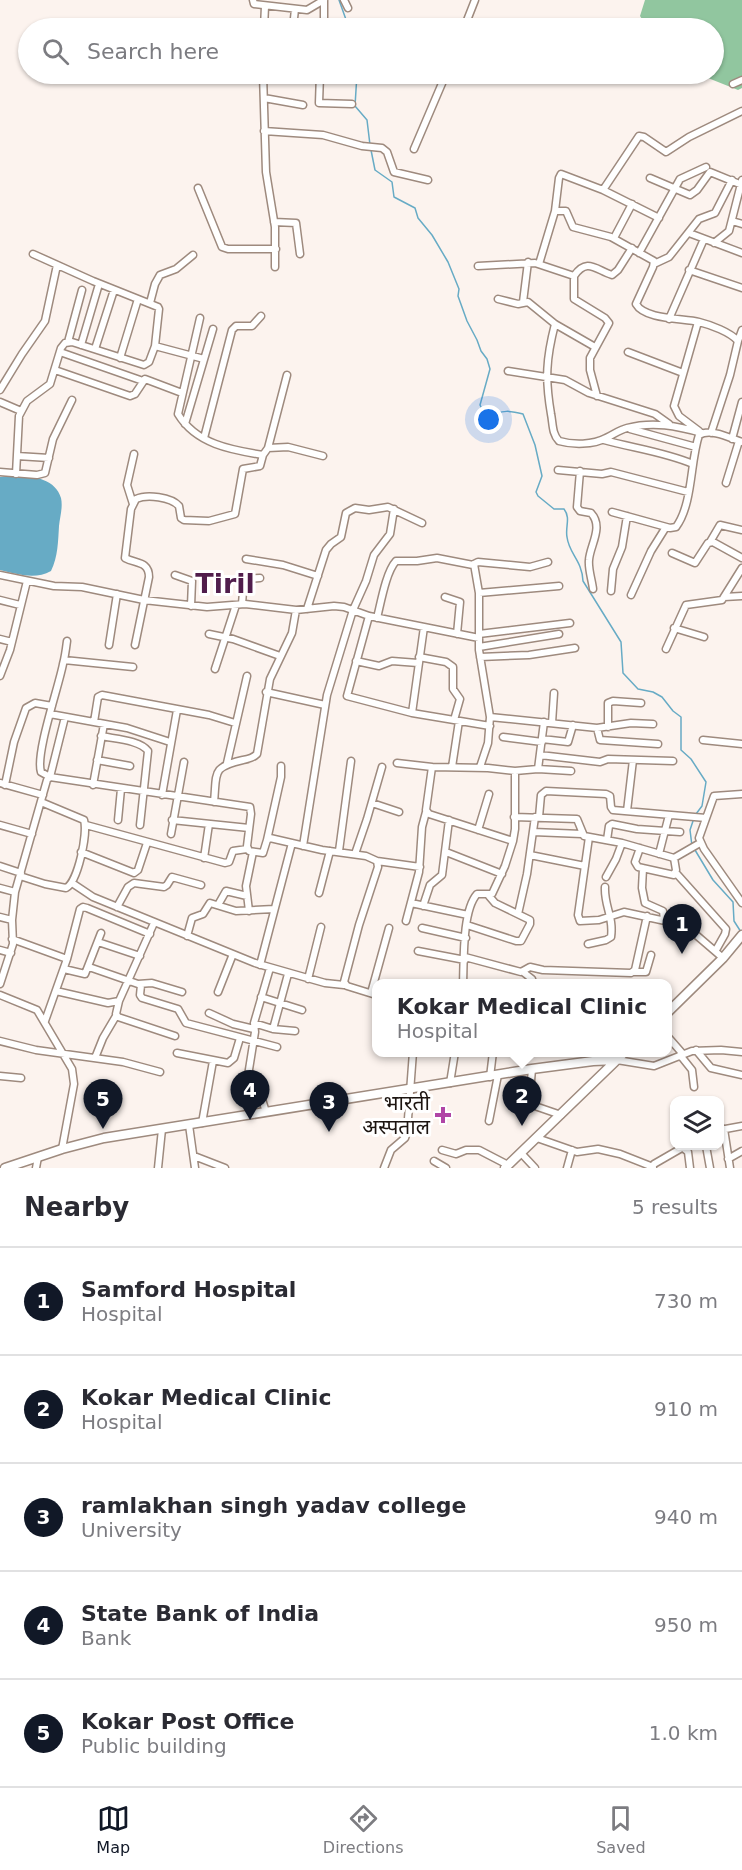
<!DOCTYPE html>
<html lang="en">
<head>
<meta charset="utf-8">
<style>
	body { margin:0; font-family:"DejaVu Sans","Noto Sans Devanagari",sans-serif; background:#f2f2f3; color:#2b2b33 }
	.controls { position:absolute; right:18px; bottom:18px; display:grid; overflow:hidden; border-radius:12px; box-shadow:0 2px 4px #0004 }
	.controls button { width:54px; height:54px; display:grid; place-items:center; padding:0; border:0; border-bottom:2px solid #e1e1e2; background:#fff; color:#2b2b33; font:30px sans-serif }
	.you { position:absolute; left:489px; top:420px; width:21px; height:21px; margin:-15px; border:4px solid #fff; border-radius:50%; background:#1a73e8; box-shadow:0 0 0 9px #1a73e833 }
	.badge { display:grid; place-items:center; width:39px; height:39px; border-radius:50%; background:#111827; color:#fff; font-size:20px; font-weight:700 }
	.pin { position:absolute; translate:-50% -50px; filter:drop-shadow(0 2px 3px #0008) }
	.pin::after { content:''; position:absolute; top:32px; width:21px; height:18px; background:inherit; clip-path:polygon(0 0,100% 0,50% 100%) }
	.popup { position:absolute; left:372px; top:979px; width:300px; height:78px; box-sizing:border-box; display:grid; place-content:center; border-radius:12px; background:#fff; filter:drop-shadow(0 2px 4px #0005); font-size:20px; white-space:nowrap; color:#7c7c81 }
	.popup b { font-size:22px; color:#2b2b33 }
	.popup::after { content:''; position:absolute; left:50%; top:100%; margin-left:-12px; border:12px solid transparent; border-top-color:#fff }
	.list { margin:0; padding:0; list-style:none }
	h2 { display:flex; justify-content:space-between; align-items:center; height:78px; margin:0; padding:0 24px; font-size:26px }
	h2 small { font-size:20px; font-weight:400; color:#7c7c81 }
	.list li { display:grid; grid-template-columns:39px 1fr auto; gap:18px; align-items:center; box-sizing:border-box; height:108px; padding:0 24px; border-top:2px solid #e1e1e2 }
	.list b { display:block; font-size:22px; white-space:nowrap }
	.list p { margin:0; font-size:20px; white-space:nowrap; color:#7c7c81 }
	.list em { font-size:20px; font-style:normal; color:#7c7c81 }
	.icon { flex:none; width:33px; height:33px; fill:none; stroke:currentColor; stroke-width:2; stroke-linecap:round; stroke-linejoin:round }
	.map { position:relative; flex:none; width:742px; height:1168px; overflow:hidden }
	.search { position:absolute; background:#fff; box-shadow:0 2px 4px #0004; left:18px; right:18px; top:18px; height:66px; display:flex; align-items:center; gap:15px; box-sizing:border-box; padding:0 21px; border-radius:33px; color:#7c7c81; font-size:22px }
	.sheet { height:618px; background:#fff }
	nav { display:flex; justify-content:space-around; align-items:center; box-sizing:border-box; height:84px; border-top:2px solid #e1e1e2; background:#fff; font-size:16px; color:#7c7c81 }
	nav a { display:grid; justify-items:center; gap:3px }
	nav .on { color:#111827 }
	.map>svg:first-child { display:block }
	.forest { fill:#91c69f }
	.water { fill:#67abc5 }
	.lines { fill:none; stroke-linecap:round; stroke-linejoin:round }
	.stream { stroke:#67abc5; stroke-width:1.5 }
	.minor-casing { stroke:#9e8a7e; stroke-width:9 }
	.secondary-casing { stroke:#9e8a7e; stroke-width:11 }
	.minor { stroke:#fff; stroke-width:6 }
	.secondary { stroke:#fff; stroke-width:8 }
	.poi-dot { fill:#b045a6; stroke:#fff; stroke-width:2 }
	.labels { text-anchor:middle; stroke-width:6; stroke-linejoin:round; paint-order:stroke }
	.poi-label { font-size:21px; fill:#1c1410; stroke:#fff; text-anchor:end }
	.district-label { font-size:27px; font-weight:bold; fill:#501d4c; stroke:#fff }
</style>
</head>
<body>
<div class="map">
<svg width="742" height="1168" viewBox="0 0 742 1168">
	<rect width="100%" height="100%" fill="#fcf3ee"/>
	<path class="forest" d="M645 0H742V88L738 90 703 76 691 74H714V28H648L640 16Z"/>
	<path class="water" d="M0 477C20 475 54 474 61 498 63 507 60 517 59 526 58 542 58 556 51 571 35 580 17 574 0 570Z"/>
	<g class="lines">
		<path class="stream" d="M339 0 349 28
			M357 74 355 106 367 120 370 145
			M371 150 375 170 392 182 394 197 415 208 418 218 432 235 448 262 459 289 458 296 467 321 477 340 481 351 487 359 490 369 480 405 485 415 490 417C501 409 512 411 523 414L535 445 542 476 536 492 538 496 554 509H564C571 518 565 527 567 537 569 554 582 560 583 581L621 642 623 673 638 689 653 692 662 697 673 711 681 717V750L691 759 706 782 702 806 696 814
			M692 846 690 830 694 818
			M695 850 713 880 733 902 734 921 741 932"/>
		<g class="minor-casing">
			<path id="minor" d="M253 0 254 4 307 10 324 0
				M344 0 348 8
				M264 28 265 6
				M293 28 295 9
				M324 28V0
				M464 28 475 0
				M263 74 266 172 275 227V267
				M320 74 319 103 352 104
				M320 75 349 76
				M733 84 742 80
				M264 98 303 105
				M264 131 323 135 362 146 382 148 387 152 394 172 428 180
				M414 149 446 74
				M650 178 690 195 697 190 710 172 742 185
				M198 188 222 247 228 249H276
				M603 190 639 136 644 137 666 152 689 137 742 111
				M555 211H566L573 227 611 237 654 261 653 267 636 304C645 320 684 318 699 322 711 325 730 332 738 341L730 375 711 433
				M732 221 742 224
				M274 222 296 223 300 254
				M689 233 742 253
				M614 238 632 204
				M714 243 729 231 742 180
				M639 253 680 179 706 167
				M33 254 93 281 158 307 159 309 155 346
				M539 264 555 211 559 178 561 174 603 190 659 218
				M654 264 669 257 699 219 715 213 732 180
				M478 266 535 263 574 276V299L605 318 609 323 590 358V370L597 396
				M689 270 742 288
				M574 276C587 257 596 270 612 275L618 270 632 248
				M498 299 518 304 528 302 555 324 595 347
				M523 302 528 262
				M150 303 155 284 160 275 176 269 193 255
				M200 318 178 414C196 444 231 450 263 455
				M669 319 704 239
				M698 322 674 406 679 416 699 431
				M555 324C546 359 545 379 551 414 553 424 552 434 559 441 573 445 593 445 606 438 613 435 619 430 627 428 653 421 677 426 702 433
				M738 341 742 330
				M68 342 82 290
				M81 345 99 284
				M95 349 114 290
				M60 352 143 381
				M628 352 683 373
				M120 358 138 299
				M55 370 130 396 135 394 145 379 182 393
				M508 371 565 380 589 393 655 414 669 424
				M0 390 22 354 45 321 57 265
				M0 402 21 411
				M185 424 213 329
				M630 429 696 447
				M204 438 232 330 236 326H252L261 316
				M732 439 742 402
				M604 440C633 448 665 452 693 464
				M268 448 287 375
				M17 456 49 458
				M558 470 602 474 611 472 688 492
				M580 471 577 507 580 511 591 513C604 527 590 545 589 560 588 569 592 580 593 589
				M0 472 37 475 45 473 53 439 72 400
				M16 474 19 416 27 401 50 384 61 348 65 343 72 342 144 365 149 362 155 346 204 359
				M726 483 739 441
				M133 504 127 485 134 454
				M612 512 670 528 676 527C693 504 690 462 699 435 711 428 730 438 742 442
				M710 542 720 525 742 530
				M672 553 695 563 708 543 713 542 742 558
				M246 559 283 565 318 576
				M0 575 54 586 82 587 144 600 207 607 245 604 296 610 334 606 344 607 369 616 479 638
				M175 575 192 581 191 606
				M611 591 613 569 622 547 627 516
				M479 593 559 586
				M631 595 651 551 666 527
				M445 597 460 602 457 634
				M724 597 742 596
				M0 600 20 605
				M242 604 244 579 260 578
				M307 609 326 550 331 544 341 537 346 513 355 508 369 510 388 507 422 523
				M369 616 347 696 412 713 490 726
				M377 618C381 602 386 572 396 561H417L437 558 473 565
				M674 628 704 637
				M209 634 233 639 280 656
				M479 634 570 623
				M0 639 12 642
				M109 645 117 594
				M135 645 149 577C149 561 136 564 125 558L131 509 136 499C147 494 171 497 179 506L181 518 184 520 209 521 235 514 243 469 260 466 263 455 268 448 288 447 323 456
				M479 647 559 634
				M666 649 686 605 722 600 742 568
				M419 657 446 662 453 667V689L460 699 454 720
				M480 657 529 655 575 648
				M64 660 133 667
				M356 661 379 666 392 661 418 663
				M215 669 236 605
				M0 676 10 650 27 581
				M266 692 325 705
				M412 713 424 627
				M50 714 127 728 170 742
				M65 717 50 777 41 772C35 754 59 686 63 664 65 657 66 649 67 641
				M490 717 597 728 631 723 653 724
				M94 722 98 697 102 695 209 715 235 723
				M552 723 554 693
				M608 727V703L613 701 641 703
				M597 728 600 740 658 744
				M101 736C115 739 140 740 148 751L140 825
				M503 737 542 742
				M542 739 568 742 573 725
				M703 740 742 744
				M540 755 600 762 608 759 673 761
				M97 760 130 766
				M227 763 247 676
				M397 763 432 767
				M452 767 459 721
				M480 767 488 743 490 717 479 650V593L474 564 478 562 530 567 548 562
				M538 769 571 771
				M0 783 43 795
				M5 785 14 742 26 708 35 703 52 706
				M93 785 104 724
				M742 794 714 796 699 838 704 849 742 903
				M162 795 177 710
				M214 802C217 773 211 767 243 760 249 759 253 758 257 754L270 679 292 633 296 610
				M372 803 399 812
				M627 811 633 760
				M514 817 577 819 584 836 622 843 674 858 700 843
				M539 817 541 795 546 791 606 794 610 796 611 807 613 810 706 818
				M118 820 121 789
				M172 820 249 828
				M0 825 32 834
				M86 825 225 863 229 862 233 851 247 849
				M478 830 489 794
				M533 832 582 834
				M171 834 184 762
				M589 837 578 915 580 921 599 920 624 912 670 922 688 928 723 958
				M267 840 281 777V766
				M607 840 609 826 612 824 637 829 680 832
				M513 841 429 814 426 810 432 767 488 768 515 771
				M303 846 327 695 353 610 366 581 374 555 390 534 394 509
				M640 848 635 862 638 867 674 875 676 870 674 858
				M339 851 351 761
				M81 852 134 873 138 870 147 843
				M446 852 502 874
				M355 854 367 819 382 767
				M659 854 669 815
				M530 855 585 866
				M204 858 209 824
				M377 861 420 867
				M0 866 21 873
				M643 868 642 888 645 903 663 911 664 920
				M676 873 726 929 725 934 716 950
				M20 876 45 884 66 888C78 882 88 833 84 820L41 802
				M606 877 616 859 622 843
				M72 883 93 897 255 963 325 983 344 985
				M0 888 15 892
				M319 893 330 851
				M411 903 468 915
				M218 905 226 891 247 896
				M423 906 430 885 442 875 449 820
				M117 907 128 887 134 883 164 887 167 885 172 877 201 885
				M249 911 246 886 253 852
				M518 914 527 874 535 817
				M0 917 12 920
				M406 921 419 872 422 827 426 812
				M467 925 516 941H521L530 924V920L495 903 489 896
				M422 928 466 938
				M187 936 192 918 203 914 210 903 236 911 274 909
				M12 939 67 959
				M98 942 140 956
				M588 944 606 940 611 937C614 917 604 906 605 887
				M0 950 11 953
				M418 951 465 960
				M465 957 521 972 530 967 543 970 631 973 635 970 647 916
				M260 965 292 843
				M89 967 138 984 152 983 182 992
				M64 969 85 974 101 933
				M523 972 532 979 533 984
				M634 972H646L651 955
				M308 979 321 927
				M0 984 13 944 12 920 15 892 47 780 50 777 250 807 251 814 247 846 249 851 263 853 267 840 270 838 322 850 366 856 377 861 378 867 359 925 344 982 347 986 376 995
				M401 984H412
				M463 984C464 961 462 911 477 894H492L505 866 513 841 515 829V771L538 769 544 722
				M141 985 140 995 142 998 178 1009 186 1023 277 1047
				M56 991 108 1003 119 1001 154 923
				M218 992 233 954
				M371 993 389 928
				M0 995 37 1010 72 1069 74 1084 62 1149
				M261 997 302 1010
				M119 1001 116 1014 118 1017 175 1036
				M209 1013 233 1024 254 1029
				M45 1021 67 959 80 909 83 907 87 908 150 934
				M254 1023 273 1029 295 1031
				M273 1029 288 974
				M668 1037 682 1053
				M0 1041 36 1050 123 1062 160 1072
				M696 1050 711 1068 742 1075
				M177 1053 228 1063 234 1058 240 1038
				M680 1055 692 1070 694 1087
				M95 1058 103 1038 116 1016
				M617 1060 654 1066 692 1051 721 1050 742 1052
				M532 1069 529 1104 561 1115
				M0 1076 21 1078
				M490 1077 493 1052
				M247 1082 255 1032 254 1023 270 968
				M450 1083 455 1052
				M257 1084 266 1112
				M489 1121 498 1075
				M202 1123 213 1061
				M189 1125 195 1168
				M724 1129 730 1168
				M720 1130 742 1126
				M537 1138 577 1152 598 1149 620 1154 653 1167
				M706 1146 710 1168
				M682 1147 688 1152 690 1168
				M442 1150 456 1154 466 1150H479L508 1165
				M521 1153 535 1168
				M194 1156 225 1168
				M728 1159 742 1151
				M434 1161 446 1168
				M36 1168 38 1157
				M158 1168 162 1129
				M384 1168 391 1150 405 1138 407 1132 413 1052
				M567 1168 572 1150
				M652 1168 654 1164 680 1149 682 1146"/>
		</g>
		<g class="secondary-casing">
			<path id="secondary" d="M668 1012 723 958 742 935
				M5 1168 62 1149 104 1138 532 1069 593 1061 617 1060
				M505 1168 625 1052"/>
		</g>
		<use href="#minor" class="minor"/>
		<use href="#secondary" class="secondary"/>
	</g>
	<path class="poi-dot" d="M440 1106h6v6h6v6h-6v6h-6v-6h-6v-6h6z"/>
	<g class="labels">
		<g class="poi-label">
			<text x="430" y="1110">भारती<tspan x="430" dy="24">अस्पताल</tspan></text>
		</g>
		<g class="district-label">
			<text x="225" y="593">Tiril</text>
		</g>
	</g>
</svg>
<div class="controls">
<button><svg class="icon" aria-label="layers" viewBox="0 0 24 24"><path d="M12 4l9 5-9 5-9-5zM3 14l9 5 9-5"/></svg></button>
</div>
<div class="you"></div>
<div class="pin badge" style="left:682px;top:954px">1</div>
<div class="pin badge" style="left:522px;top:1126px">2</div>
<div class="popup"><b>Kokar Medical Clinic</b>Hospital</div>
<div class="pin badge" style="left:329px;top:1132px">3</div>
<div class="pin badge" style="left:250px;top:1120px">4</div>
<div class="pin badge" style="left:103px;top:1129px">5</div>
<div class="search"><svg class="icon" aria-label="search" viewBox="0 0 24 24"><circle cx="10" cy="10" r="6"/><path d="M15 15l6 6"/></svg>Search here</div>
</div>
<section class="sheet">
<h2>Nearby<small>5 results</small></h2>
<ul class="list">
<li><span class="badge">1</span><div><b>Samford Hospital</b><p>Hospital</p></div><em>730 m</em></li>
<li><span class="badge">2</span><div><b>Kokar Medical Clinic</b><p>Hospital</p></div><em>910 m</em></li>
<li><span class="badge">3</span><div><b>ramlakhan singh yadav college</b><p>University</p></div><em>940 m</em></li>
<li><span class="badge">4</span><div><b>State Bank of India</b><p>Bank</p></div><em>950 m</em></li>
<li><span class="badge">5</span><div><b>Kokar Post Office</b><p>Public building</p></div><em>1.0 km</em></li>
</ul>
</section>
<nav>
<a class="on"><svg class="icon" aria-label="map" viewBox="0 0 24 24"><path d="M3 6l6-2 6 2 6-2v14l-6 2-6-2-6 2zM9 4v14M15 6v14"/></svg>Map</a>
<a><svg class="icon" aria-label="directions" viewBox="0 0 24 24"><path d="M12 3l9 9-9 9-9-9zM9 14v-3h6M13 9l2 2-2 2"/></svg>Directions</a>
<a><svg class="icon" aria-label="saved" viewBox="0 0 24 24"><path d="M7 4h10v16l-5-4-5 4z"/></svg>Saved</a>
</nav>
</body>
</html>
